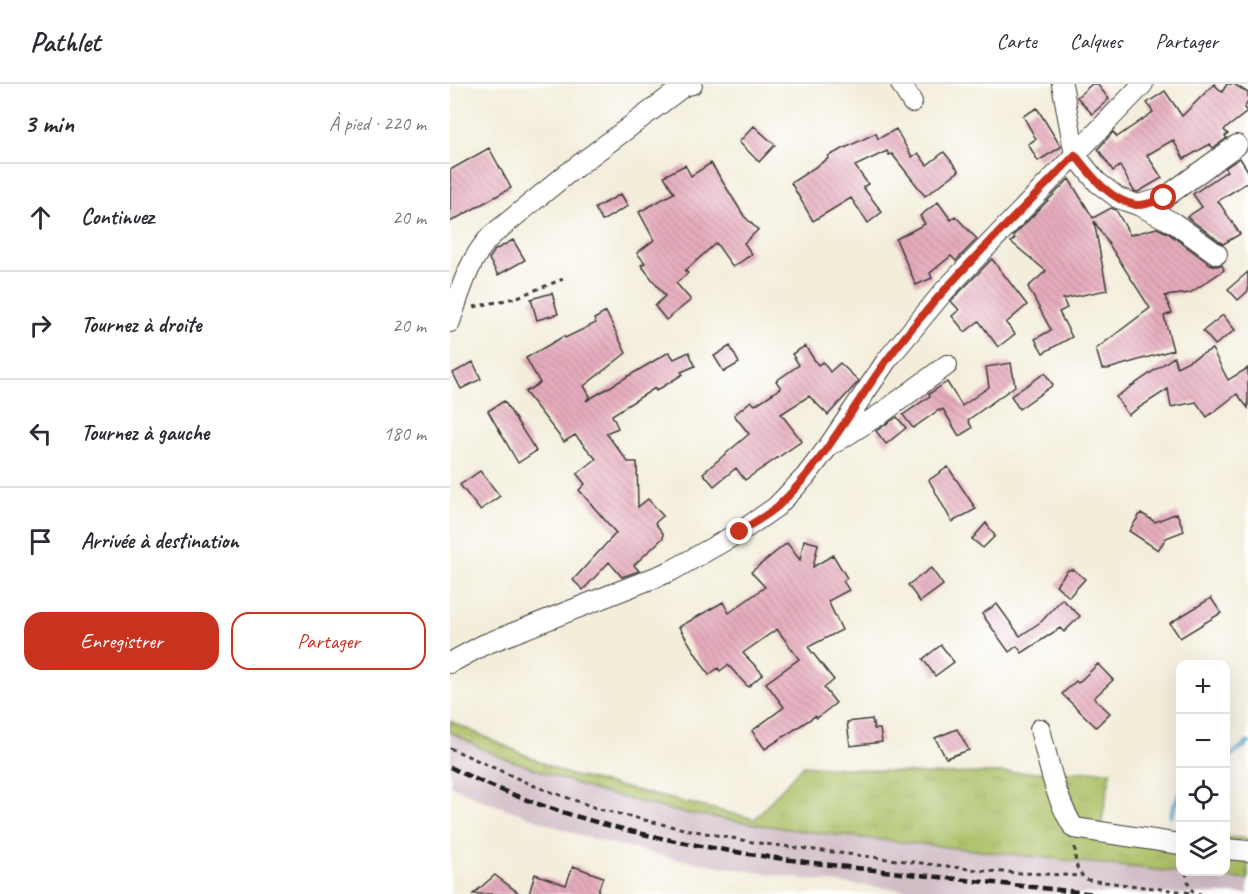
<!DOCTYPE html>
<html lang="fr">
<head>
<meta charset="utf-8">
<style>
	body { margin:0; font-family:Caveat,sans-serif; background:#f2f2f3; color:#2b2b33 }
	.controls { position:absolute; right:18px; bottom:18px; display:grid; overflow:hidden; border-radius:12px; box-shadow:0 6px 24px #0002 }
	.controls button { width:54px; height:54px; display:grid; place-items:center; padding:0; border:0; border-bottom:2px solid #e1e1e2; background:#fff; color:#2b2b33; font:30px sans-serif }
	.stop { position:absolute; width:18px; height:18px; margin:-14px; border:4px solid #c8321e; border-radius:50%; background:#fff }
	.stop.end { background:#c8321e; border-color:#fff; box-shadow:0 2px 6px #0008 }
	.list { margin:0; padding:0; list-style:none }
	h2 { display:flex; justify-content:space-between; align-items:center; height:78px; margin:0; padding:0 24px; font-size:26px }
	h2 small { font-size:20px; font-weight:400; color:#7c7c81 }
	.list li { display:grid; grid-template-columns:39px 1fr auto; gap:18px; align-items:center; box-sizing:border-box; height:108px; padding:0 24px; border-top:2px solid #e1e1e2 }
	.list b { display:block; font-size:22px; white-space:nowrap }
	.list em { font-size:20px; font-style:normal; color:#7c7c81 }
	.actions { display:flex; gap:12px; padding:18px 24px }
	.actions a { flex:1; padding:14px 0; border:2px solid #c8321e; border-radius:18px; text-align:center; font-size:21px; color:#c8321e }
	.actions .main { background:#c8321e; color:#fff }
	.icon { flex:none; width:33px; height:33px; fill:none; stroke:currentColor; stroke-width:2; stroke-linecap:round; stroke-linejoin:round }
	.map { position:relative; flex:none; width:798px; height:810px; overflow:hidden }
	header { display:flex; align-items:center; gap:36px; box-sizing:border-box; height:84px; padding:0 30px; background:#fff; border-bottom:2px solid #e1e1e2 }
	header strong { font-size:28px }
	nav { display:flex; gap:33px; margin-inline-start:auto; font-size:21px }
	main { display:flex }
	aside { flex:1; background:#fff }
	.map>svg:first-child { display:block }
	.railway { fill:#d2bdc7 }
	.grass { fill:url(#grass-tufts); stroke:#636d3f; stroke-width:1.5 }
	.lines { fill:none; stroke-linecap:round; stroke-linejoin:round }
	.stream { stroke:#50a6cd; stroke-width:5 }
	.building { fill:url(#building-back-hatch) }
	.minor-casing { stroke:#3c3b38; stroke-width:22 }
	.path { stroke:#3c3b38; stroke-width:3; stroke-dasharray:4.5 4.5; stroke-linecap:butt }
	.minor { stroke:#fff; stroke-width:20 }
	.rail { stroke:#1c1c1c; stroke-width:4.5; stroke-dasharray:9 4.5; stroke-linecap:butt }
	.route { stroke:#c8321e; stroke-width:8 }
</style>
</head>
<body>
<header>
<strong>Pathlet</strong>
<nav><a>Carte</a><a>Calques</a><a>Partager</a></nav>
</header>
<main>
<aside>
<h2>3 min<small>À pied · 220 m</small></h2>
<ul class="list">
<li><svg class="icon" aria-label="ahead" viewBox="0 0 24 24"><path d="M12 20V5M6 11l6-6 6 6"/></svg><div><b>Continuez</b></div><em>20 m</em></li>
<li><svg class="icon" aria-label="right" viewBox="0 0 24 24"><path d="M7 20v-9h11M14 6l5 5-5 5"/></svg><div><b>Tournez à droite</b></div><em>20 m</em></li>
<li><svg class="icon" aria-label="left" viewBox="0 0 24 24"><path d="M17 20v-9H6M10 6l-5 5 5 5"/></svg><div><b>Tournez à gauche</b></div><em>180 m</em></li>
<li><svg class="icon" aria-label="arrive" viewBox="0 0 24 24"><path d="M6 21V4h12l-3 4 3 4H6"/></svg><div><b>Arrivée à destination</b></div></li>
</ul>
<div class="actions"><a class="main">Enregistrer</a><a>Partager</a></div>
</aside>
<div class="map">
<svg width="798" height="810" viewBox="0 0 798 810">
	<defs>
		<pattern id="grass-tufts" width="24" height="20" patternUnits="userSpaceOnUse" patternTransform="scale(1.5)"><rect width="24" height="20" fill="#aabe62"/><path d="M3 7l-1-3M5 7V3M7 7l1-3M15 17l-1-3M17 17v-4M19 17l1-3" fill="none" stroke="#92a354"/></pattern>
		<pattern id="building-back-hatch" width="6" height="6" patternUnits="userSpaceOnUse" patternTransform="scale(1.5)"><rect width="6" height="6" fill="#e5abbc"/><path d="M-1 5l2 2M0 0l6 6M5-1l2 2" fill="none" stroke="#c493a1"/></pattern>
	</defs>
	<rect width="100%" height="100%" fill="#fff"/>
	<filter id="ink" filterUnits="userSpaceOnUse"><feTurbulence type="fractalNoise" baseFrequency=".0167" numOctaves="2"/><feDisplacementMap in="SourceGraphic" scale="12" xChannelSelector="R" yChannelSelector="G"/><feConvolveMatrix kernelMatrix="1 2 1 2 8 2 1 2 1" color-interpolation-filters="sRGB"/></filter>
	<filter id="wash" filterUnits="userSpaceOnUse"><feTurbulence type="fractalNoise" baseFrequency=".008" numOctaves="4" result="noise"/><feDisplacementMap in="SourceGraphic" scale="24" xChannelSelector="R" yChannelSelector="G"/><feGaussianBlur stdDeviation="1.35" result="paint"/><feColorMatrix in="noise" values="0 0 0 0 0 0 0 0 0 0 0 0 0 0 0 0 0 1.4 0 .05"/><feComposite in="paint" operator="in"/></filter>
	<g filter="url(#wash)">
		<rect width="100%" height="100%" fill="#f3edda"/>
		<path class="railway" d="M0 648 43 670 146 707 229 728 351 747 798 796V810H492L344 794 220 774 132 752 24 713 0 701Z"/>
		<path class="grass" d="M0 637 117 690 305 735 353 681 476 690 661 687 651 742 730 749V788H776V753L798 755V796L351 747 229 728 146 707 43 670 0 648Z"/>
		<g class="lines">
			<path class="stream" d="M776 675 798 659
				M721 731 730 709"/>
		</g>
		<g id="blocks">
			<path class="building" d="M642 0H647L659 15 642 30 627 13Z
				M764 0 772 8 777 0H784L798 9V18L794 24 797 28 774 46 778 50 775 52 777 54 763 64 760 60 734 75 723 56 697 71 712 94 688 108 684 107 670 82 663 87 648 65 663 48 667 53 703 28 697 19 715 7 732 32Z
				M587 24 611 63 588 77 578 60 586 55 573 32Z
				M304 42 325 61 309 78 289 58Z
				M446 45 462 73 468 69 477 81 494 68 509 87 475 112 442 70 439 71 437 67 405 82 418 100 413 103 432 128 418 139 401 114 363 137 341 99 379 74 378 72 426 49 428 55Z
				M39 64 61 104 0 138V86Z
				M790 74 798 87V98L768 117 790 150 773 160 737 133 752 123 743 110 777 87 775 84Z
				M261 79 294 132 308 146 294 159 302 170 283 183 266 159 235 187 238 189 226 199 241 216 216 236 205 222 215 212 191 181 195 179 187 169 204 156 189 128 224 109 214 92 235 81 241 92Z
				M619 95 643 134 661 124 666 126 680 151 707 144 718 149 760 180 766 182 772 181 774 186 740 209 715 212 722 229 714 232 723 266 658 285H652L646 265 700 224 644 137 657 206 613 215 617 224 609 228 622 253 593 269 585 255 601 246 578 203 596 187 561 158 565 154 563 152Z
				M171 110 178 122 152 137 145 124Z
				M488 118 501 136 505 132 527 155 506 177 501 172 480 189 482 194 466 201 446 155 475 140 470 132Z
				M63 156 75 176 48 191 39 175 45 166Z
				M542 175 577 221 556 239 565 250 548 263 529 237 515 248 502 232 509 226 501 217Z
				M798 188V207L788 216 778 205Z
				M102 209 108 230 87 236 81 215Z
				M156 228 176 269 134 302 140 312 136 317 219 268 224 275 239 268 245 282 231 288 233 290 206 307 205 304 162 331 168 344 156 349 178 378H187L188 423 198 415 213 432 205 439 213 449V454L184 481 189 487 172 493 159 478 133 506 123 496 166 449 129 406 135 400 127 390 146 375 125 351 114 358 75 308 90 299 76 274 114 252 115 254 146 239 144 235Z
				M773 231 785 246 765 261 753 247Z
				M280 262 289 279 274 288 264 272Z
				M355 262 368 281 373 278 380 288 390 279 409 297 378 331 359 312 331 330 352 357 295 396 286 384 264 402 253 389 299 350 284 331 301 317 305 321 331 304 326 297 349 281 342 270Z
				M762 265 778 296 798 284V324L787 310 757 333 746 318 721 323 718 305 678 331 666 313 724 273 727 283Z
				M23 278 31 295 11 305 3 289Z
				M561 279 565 302 518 336 522 344 509 352 493 325 490 327 489 326 463 344 453 331 480 312 479 310 497 298 512 322 539 303 536 283Z
				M595 289 603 301 569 325 561 312Z
				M54 317 86 367 68 379 38 327Z
				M447 333 456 344 436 360 426 347Z
				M498 383 526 425 502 438 479 396Z
				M30 387 50 412 30 426 10 401Z
				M691 429 705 438 727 429 734 447 716 454 708 466 679 447Z
				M536 439 545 452 533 464 522 455Z
				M354 456 368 460 363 483 383 471 397 494 393 497 399 506 378 517 392 546 358 563 384 596 374 604 386 619 367 634 365 632 315 665 302 647 334 623 316 599 349 575 327 545 293 569 313 590 298 603 278 581 270 587 268 584 259 591 229 543 273 518 279 529 315 503 301 488 337 459 350 476Z
				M481 484 493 501 470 518 458 501Z
				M618 486H624L635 495 619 513 606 501Z
				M761 514 771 529 730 554 720 539Z
				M612 515 630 532 614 548 610 544 572 569 567 562 559 568 532 530 547 520 570 552 592 537Z
				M491 561 504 578 485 592 473 575Z
				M648 580 663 596 644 614 660 629 646 643 612 610 626 597 628 599Z
				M422 635 424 645H430L432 658 400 662 397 638Z
				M507 645 519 666 496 674 485 654Z
				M123 782 153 793 147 810H79L85 790 116 801Z
				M45 791 70 810H23Z"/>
		</g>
	</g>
	<g filter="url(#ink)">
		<use href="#blocks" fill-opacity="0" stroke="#3c3b38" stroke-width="1.5"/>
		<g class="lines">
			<g class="minor-casing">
				<path id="minor" d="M451 0 462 18
					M612 0 625 71 647 98 668 114 688 121 714 114 787 61
					M688 121 724 139 767 170
					M0 238C10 208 19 174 42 151L118 89 234 2 242 0
					M386 358 432 329 497 281
					M0 579 33 561 221 487 290 448 326 423 355 393 378 363 437 276 495 206 693 0
					M590 645C599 680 605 714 624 744L730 760
					M776 765 798 767"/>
			</g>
			<path class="path" d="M24 223 65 214 113 195
				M0 664 82 701 149 725 224 743 308 759 536 787 631 792
				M625 763C625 777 625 788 638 796L744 809
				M736 788 739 802 744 809 751 810"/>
			<use href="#minor" class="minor"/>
			<path class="rail" d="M0 683C135 750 285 771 434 787 504 795 575 802 646 810"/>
		</g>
	</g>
	<g class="lines" filter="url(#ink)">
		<path class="route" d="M290 448C302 439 317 432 328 422 373 380 401 325 437 276 492 202 561 137 625 71 641 91 659 116 686 121 694 122 706 117 714 114"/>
	</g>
</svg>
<div class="controls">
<button>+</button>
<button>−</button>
<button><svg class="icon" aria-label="locate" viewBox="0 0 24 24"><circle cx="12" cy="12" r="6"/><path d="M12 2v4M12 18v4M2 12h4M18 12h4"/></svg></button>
<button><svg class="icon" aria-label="layers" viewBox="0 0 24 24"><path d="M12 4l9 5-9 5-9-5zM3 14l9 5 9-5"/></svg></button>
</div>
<div class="stop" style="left:714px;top:114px"></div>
<div class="stop end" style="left:290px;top:448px"></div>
</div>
</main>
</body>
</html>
